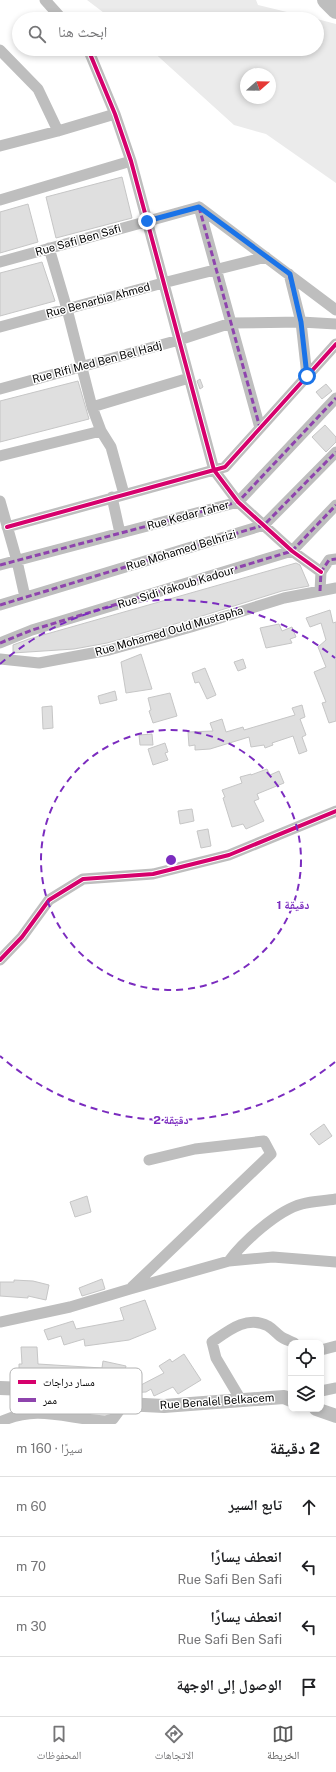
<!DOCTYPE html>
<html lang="ar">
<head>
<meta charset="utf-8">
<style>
	body { margin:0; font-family:"Public Sans","Noto Naskh Arabic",sans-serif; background:#f2f2f2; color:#202124; direction:rtl }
	.controls { position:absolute; right:12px; bottom:12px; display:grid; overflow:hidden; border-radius:8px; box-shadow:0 2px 6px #0003 }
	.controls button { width:36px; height:36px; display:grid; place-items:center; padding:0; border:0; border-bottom:1px solid #e0e0e0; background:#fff; color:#202124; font:20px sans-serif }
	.compass { position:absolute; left:240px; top:68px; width:36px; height:36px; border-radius:50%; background:#fff; box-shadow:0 2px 6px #0003; rotate:70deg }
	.stop { position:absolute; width:12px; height:12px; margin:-9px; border:3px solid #1a73e8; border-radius:50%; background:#fff }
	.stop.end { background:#1a73e8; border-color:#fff; box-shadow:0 1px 4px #0008 }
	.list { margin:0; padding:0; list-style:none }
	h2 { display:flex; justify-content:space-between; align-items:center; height:52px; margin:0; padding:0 16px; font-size:17px }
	h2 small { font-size:13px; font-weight:400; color:#757577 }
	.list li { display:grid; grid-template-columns:26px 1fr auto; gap:12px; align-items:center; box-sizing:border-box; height:60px; padding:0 16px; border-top:1px solid #e0e0e0 }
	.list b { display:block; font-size:15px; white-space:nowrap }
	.list p { margin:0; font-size:13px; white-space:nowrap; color:#757577 }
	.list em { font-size:13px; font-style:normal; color:#757577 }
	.icon { flex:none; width:22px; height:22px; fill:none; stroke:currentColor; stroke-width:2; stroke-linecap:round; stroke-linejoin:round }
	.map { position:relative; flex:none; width:336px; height:1424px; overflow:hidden; direction:ltr }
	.search { position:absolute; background:#fff; box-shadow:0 2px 6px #0003; left:12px; right:12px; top:12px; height:44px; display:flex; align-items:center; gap:10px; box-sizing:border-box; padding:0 14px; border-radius:22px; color:#757577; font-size:15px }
	.sheet { height:292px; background:#fff }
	nav { display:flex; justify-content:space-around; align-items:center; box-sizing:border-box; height:56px; border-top:1px solid #e0e0e0; background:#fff; font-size:11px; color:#757577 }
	nav a { display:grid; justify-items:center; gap:2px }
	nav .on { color:#595959 }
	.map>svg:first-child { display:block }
	.green { fill:#ebebeb; fill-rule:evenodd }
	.building { fill:#dfdfdf; stroke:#c6c6c6 }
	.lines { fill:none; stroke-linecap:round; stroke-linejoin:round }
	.minor { stroke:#bebebe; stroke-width:11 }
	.tertiary { stroke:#bebebe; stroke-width:14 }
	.primary { stroke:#bebebe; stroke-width:18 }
	.quiet { stroke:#8e44ad; stroke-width:3; stroke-dasharray:6 3; stroke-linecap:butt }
	.cycleway-casing { stroke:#fff; stroke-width:6 }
	.cycleway { stroke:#d6006c; stroke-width:4 }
	.route { stroke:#1a73e8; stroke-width:5 }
	.ring { fill:none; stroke:#7b2cbf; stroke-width:2; stroke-dasharray:7 5 }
	.labels { text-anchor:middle; stroke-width:3; stroke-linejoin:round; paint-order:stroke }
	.street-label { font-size:11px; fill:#000; stroke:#fff }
	.key { fill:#fff; stroke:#b2b2b2; stroke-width:1 }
	.key-label { font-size:11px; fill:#000 }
	.centre { fill:#7b2cbf; stroke:#fff; stroke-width:2 }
	.ring-label { font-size:12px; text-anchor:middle; font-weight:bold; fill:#7b2cbf; stroke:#fff; stroke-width:3; stroke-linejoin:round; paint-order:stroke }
</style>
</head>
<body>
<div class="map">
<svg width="336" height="1424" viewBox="0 0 336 1424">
	<rect width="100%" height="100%" fill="#fff"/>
	<path class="green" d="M87 0H256L258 5 316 19H112Z
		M317 19 336 24V183L266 134 234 125 150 49H317ZM246 74H270V98H246Z"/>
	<path class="building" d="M122 177 132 218 56 238 46 197Z
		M28 204 38 242 0 253V212Z
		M42 262 55 301 0 316V273Z
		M200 379 203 387 200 389 197 381Z
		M78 381 89 419 0 442V401Z
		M326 384 332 391 322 399 316 392Z
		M325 425 336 437V442L326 452 312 437Z
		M296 563 300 565 309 586 282 591 189 620 107 643 74 649 13 653V645L29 639Z
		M330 610 333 623 336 622V721L329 723 322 703 326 702 314 672 326 667 318 647 326 640 321 623 310 627 306 618Z
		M279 624 282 631 292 627 296 637 290 639 292 643 266 648 260 628Z
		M141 654 152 689 126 693 121 662Z
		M243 659 246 668 238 671 234 662Z
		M205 668 216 695 207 699 199 682 195 683 192 673Z
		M115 691 117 700 100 704 98 696Z
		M170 693 177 716 153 723 149 711 151 710 148 698Z
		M302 705 305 717 300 719 306 735 302 737 307 751 299 754 293 736 272 743 273 745 265 748 264 745 251 747 249 737 210 749 195 750V745L189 746 188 732 213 731 210 723 222 719 226 732 243 727 244 730 295 715 292 708Z
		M52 706 53 728 43 729 42 707Z
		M152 734 153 745H140L139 735Z
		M165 743 168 752 165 753 168 760 153 765 148 749Z
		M267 769 270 775 279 771 284 783 257 794 259 799 254 801 264 821 246 829 243 824 232 827 223 798 225 797 222 790 242 783 240 777 251 774V775Z
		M192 809 194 821 180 824 178 811Z
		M208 829 211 846 201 848 197 831Z
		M324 1124 332 1136 319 1145 310 1134Z
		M87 1196 91 1212 75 1217 70 1202Z
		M102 1279 105 1289 82 1296 79 1288Z
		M14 1280 33 1281 49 1285 46 1300 28 1296V1298L0 1296V1282H14Z
		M145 1300 156 1329 129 1340 85 1346 84 1339 64 1345 61 1336 48 1340 44 1330 73 1321 76 1329 124 1320 120 1308Z
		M21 1347H37L38 1364 102 1368 103 1361 126 1366 124 1375 138 1374 139 1386 164 1373 159 1366 170 1359 172 1362 184 1354 201 1380 178 1394 173 1387 154 1396 151 1389 146 1392 125 1393 107 1390 106 1393 65 1386V1385L25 1380V1373H19V1364H22Z"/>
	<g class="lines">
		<path class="minor" d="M45 0 62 19
			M88 49 115 114 131 161 214 470 238 502 292 551 321 572
			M0 50 38 89 58 131
			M0 146 58 131 115 114
			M0 200 131 161
			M199 207 260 428
			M49 248 67 309 92 407 101 431 111 447 124 494
			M0 262 199 207 336 310
			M289 274 301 322 307 376
			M0 327 163 283 266 257
			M0 389 179 340 231 323 301 322 336 324
			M92 407 189 378
			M0 456 101 431
			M112 497 120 533
			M0 501 17 561 25 597
			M7 527 225 467 336 344
			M0 565 238 502 336 398
			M320 591 321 572 329 560 336 559
			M0 605 264 525 336 452
			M0 643 32 630 292 551 336 505
			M0 659 39 663 109 650 191 627 284 598 336 588
			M0 960 22 937 49 900 83 879 153 874 229 855 336 811
			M229 1261C243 1242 278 1210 302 1204 313 1201 325 1201 336 1199
			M132 1287 271 1154 264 1141 195 1149 149 1160
			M0 1322 70 1307 130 1289 229 1261 273 1257 336 1262
			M321 1350 336 1346
			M321 1391 336 1388
			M241 1400 216 1358 212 1342C229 1330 247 1315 268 1326 273 1329 276 1333 280 1336 284 1339 290 1341 294 1343
			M0 1422C37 1404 67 1419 105 1421L113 1419 124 1404"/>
		<path class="tertiary" d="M0 1388 27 1389 124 1404 164 1406 284 1397 291 1400
			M316 1409 336 1416"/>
		<path class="primary" d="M326 0 336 10"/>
		<path class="quiet" d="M199 207 260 428
			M289 274 301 322 307 376
			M0 565 238 502 336 398
			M320 591 321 572 329 560 336 559
			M0 605 264 525 336 452
			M0 643 32 630 292 551 336 505"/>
		<g class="cycleway-casing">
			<path id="cycleway" d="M88 49 115 114 131 161 214 470 238 502 292 551 321 572
				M7 527 225 467 336 344
				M0 960 22 937 49 900 83 879 153 874 229 855 336 811"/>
		</g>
		<use href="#cycleway" class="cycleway"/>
	</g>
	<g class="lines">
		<path class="route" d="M147 221 199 207 290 274 301 322 307 376"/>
	</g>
	<g class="ring">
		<circle cx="171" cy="860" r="130"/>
		<path d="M335 1062A260 260 0 0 1 0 1056M0 664A260 260 0 0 1 335 658"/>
	</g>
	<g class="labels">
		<g class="street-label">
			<text transform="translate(78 240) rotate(-16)" y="4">Rue Safi Ben Safi</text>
			<text transform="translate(98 300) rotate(-15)" y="4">Rue Benarbia Ahmed</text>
			<text transform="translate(97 362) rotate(-15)" y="4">Rue Rifi Med Ben Bel Hadj</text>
			<text transform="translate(188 515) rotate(-15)" y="4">Rue Kedar Taher</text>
			<text transform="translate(181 550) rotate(-17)" y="4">Rue Mohamed Belhrizi</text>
			<text transform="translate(176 587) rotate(-17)" y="4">Rue Sidi Yakoub Kadour</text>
			<text transform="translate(169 631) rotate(-16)" y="4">Rue Mohamed Ould Mustapha</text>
			<text transform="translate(217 1401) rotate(-4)" y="4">Rue Benalel Belkacem</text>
		</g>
	</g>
	<rect x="10" y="1368" width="132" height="46" rx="6" class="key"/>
	<rect x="18" y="1380" width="18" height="4" fill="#d6006c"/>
	<rect x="18" y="1398" width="18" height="4" fill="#8e44ad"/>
	<g class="key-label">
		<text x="43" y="1386">مسار دراجات</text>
		<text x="43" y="1404">ممر</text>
	</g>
	<circle cx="171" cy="860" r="6" class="centre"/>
	<g class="ring-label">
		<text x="293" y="909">1 دقيقة</text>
		<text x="171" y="1124">2 دقيقة</text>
	</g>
</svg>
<div class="controls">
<button><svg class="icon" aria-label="locate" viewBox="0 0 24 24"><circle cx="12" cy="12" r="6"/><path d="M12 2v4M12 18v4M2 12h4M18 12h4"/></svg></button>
<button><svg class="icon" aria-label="layers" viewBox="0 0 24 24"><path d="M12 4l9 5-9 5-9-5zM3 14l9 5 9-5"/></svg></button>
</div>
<svg class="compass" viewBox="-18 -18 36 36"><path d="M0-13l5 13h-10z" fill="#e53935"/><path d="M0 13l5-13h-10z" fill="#757577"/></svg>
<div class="stop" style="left:307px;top:376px"></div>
<div class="stop end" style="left:147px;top:221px"></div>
<div class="search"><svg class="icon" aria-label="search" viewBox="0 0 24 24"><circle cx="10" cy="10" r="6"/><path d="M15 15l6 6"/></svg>ابحث هنا</div>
</div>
<section class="sheet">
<h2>2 دقيقة<small>سيرًا · 160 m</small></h2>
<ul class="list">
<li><svg class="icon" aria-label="ahead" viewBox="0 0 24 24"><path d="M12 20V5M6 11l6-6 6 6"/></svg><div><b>تابع السير</b></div><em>60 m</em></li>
<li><svg class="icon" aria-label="left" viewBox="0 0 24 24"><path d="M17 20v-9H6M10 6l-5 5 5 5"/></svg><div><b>انعطف يسارًا</b><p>Rue Safi Ben Safi</p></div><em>70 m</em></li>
<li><svg class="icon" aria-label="left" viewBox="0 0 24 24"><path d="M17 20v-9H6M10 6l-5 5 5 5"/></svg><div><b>انعطف يسارًا</b><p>Rue Safi Ben Safi</p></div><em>30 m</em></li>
<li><svg class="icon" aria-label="arrive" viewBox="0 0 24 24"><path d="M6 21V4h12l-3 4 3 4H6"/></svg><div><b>الوصول إلى الوجهة</b></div></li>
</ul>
</section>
<nav>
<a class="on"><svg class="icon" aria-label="map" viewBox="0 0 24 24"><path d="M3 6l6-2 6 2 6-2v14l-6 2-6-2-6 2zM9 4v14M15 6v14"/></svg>الخريطة</a>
<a><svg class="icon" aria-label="directions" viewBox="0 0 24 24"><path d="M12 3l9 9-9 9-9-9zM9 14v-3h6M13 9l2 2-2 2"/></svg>الاتجاهات</a>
<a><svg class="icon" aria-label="saved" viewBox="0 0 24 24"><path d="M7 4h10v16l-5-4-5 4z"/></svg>المحفوظات</a>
</nav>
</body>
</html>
